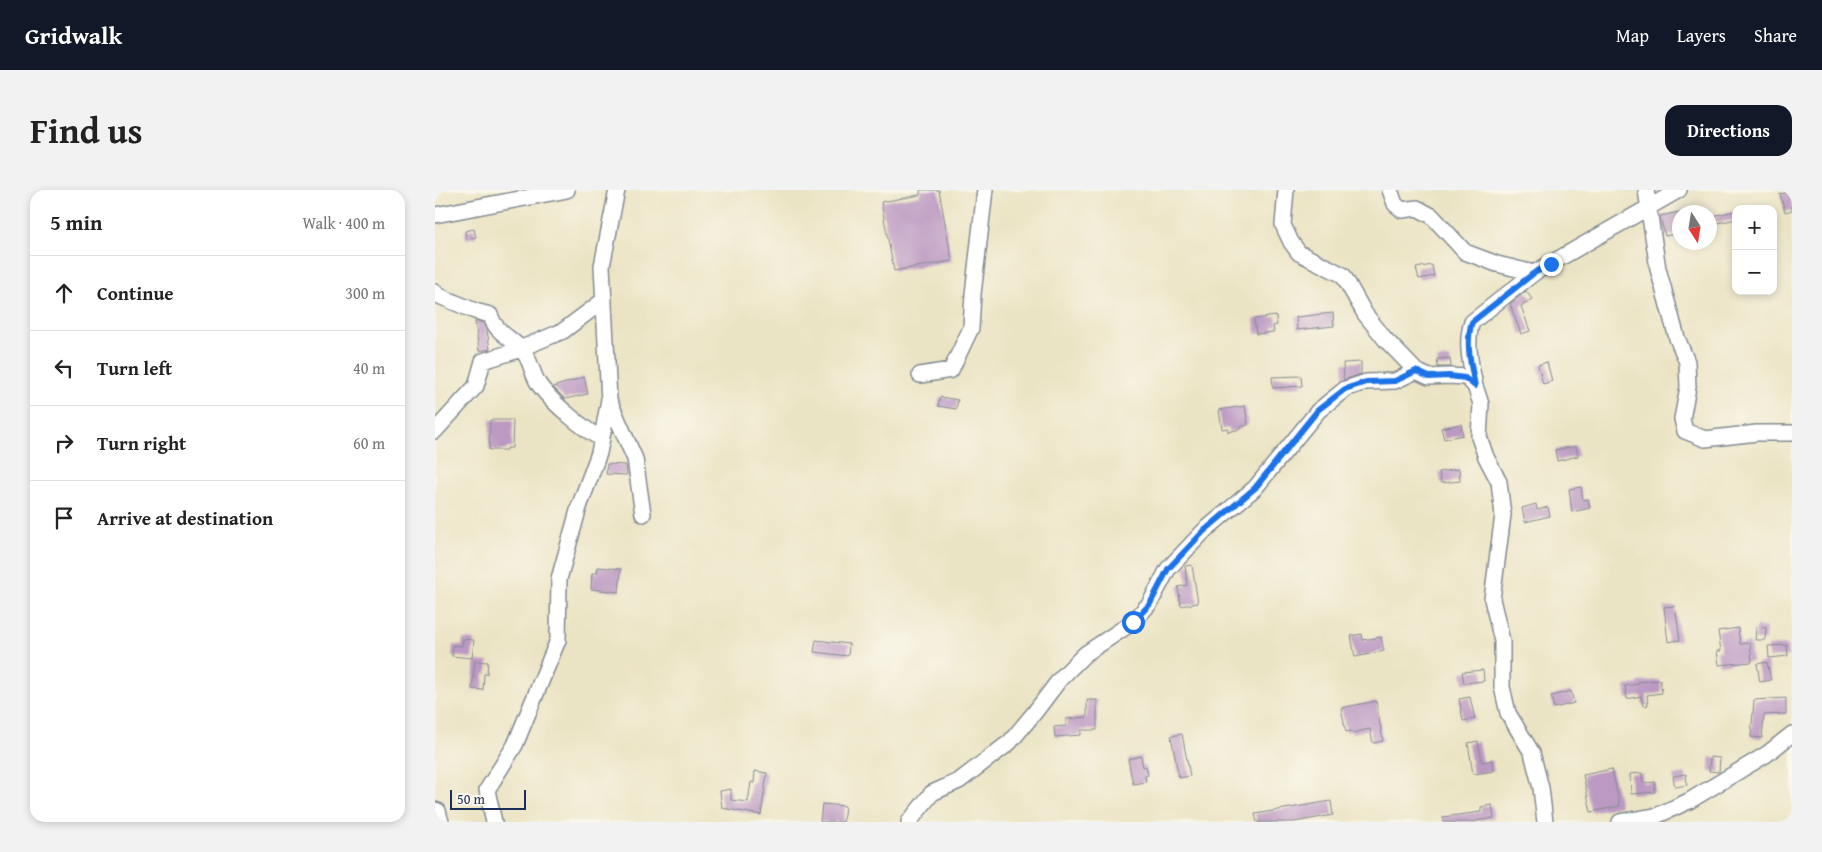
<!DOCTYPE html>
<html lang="en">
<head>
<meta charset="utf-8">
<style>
	body { margin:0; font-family:"Gentium Book Plus",serif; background:#f2f2f2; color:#222 }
	.controls { position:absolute; right:15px; top:15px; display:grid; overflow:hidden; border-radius:10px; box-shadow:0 2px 8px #0003 }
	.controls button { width:45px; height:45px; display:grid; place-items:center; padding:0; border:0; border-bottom:1px solid #e0e0e0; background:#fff; color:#222; font:25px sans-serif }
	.compass { position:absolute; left:1237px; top:15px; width:45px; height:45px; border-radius:50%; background:#fff; box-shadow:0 2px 8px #0003; rotate:168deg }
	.scale { position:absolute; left:15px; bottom:12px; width:76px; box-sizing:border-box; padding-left:5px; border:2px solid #1b2f5e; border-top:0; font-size:14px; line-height:18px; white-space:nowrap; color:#1b2f5e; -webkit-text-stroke:4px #fbf7ec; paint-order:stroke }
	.stop { position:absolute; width:15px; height:15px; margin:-11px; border:4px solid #1a73e8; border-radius:50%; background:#fff }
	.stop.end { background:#1a73e8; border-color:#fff; box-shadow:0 1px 5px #0008 }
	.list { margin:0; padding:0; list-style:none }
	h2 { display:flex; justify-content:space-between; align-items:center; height:65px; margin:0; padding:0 20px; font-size:21px }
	h2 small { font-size:16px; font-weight:400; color:#767676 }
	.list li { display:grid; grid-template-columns:32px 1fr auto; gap:15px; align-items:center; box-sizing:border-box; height:75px; padding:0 20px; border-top:1px solid #e0e0e0 }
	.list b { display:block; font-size:19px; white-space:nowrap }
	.list em { font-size:16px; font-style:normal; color:#767676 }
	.icon { flex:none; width:28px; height:28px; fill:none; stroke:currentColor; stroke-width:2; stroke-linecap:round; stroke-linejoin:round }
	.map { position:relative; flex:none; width:1357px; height:632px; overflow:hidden; border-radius:15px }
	header { display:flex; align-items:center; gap:30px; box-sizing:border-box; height:70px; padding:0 25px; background:#111827; color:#fff }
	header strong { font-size:24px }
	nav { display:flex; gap:28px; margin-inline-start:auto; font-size:18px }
	.intro { display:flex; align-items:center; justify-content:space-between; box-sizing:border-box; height:120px; padding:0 30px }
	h1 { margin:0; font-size:35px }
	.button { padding:12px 22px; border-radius:15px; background:#111827; color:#fff; font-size:18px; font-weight:700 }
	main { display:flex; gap:30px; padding:0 30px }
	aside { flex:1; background:#fff; border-radius:15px; box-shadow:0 2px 8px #0003 }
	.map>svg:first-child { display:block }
	.building { fill:#bc99c2 }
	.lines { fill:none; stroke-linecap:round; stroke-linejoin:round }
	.minor-casing { stroke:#838a91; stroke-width:18 }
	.minor { stroke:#fff; stroke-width:15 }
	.route { stroke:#1a73e8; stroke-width:6 }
</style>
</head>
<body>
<header>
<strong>Gridwalk</strong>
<nav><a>Map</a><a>Layers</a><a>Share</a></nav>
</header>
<div class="intro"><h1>Find us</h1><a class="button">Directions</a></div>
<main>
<aside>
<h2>5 min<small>Walk · 400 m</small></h2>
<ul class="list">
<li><svg class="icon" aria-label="ahead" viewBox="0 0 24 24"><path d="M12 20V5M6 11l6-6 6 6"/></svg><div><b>Continue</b></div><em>300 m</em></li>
<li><svg class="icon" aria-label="left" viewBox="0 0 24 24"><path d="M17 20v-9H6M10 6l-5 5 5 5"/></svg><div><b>Turn left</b></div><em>40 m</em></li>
<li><svg class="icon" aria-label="right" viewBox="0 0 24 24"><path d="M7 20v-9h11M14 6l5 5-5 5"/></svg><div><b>Turn right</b></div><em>60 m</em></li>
<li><svg class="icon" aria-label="arrive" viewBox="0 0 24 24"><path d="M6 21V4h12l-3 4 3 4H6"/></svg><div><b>Arrive at destination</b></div></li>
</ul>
</aside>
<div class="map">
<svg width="1357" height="632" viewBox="0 0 1357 632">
	<rect width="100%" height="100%" fill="#fbf7ec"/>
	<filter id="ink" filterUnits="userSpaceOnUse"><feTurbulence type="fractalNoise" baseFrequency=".02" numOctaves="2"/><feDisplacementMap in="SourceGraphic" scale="10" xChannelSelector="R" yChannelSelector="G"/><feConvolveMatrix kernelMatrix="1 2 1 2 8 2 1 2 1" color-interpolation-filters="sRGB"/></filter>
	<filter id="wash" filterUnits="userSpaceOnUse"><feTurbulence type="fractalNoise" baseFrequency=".0096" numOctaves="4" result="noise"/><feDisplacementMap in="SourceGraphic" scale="20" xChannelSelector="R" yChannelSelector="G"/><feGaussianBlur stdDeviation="1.12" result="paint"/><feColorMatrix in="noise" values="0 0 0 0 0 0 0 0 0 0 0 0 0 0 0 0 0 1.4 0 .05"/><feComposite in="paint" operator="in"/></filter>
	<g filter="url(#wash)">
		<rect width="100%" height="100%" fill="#ebe4c4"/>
		<g id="blocks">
			<path class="building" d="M485 0H504L517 71 459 81 446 12 485 5Z
				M1356 2 1357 20 1350 22 1345 4Z
				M1301 21V29L1283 33 1281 25Z
				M1244 22V43L1230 46 1225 26Z
				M39 39 41 47 31 49 30 41Z
				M997 75 999 86 984 89 981 78Z
				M1091 101 1097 109 1086 116 1095 141 1086 144 1075 114Z
				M898 123 899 136 862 140 861 127Z
				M841 126 842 135 838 136 839 142 821 144 819 129Z
				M40 131 48 133 52 140 55 159 44 161Z
				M1015 168 1016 177H1003L1002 169Z
				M926 172V184L909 190 908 173Z
				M1112 172 1117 191 1108 194 1103 175Z
				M866 186 867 196 838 198 837 187Z
				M149 187 153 204 130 209 118 197Z
				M505 207 523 210 521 219 503 216Z
				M810 216 813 235 806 237V239L793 242V238L787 239 784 220Z
				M55 230H78L77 258H72V260H54Z
				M1026 234 1028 245 1009 249 1006 238Z
				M1141 256 1143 266 1122 271 1120 260Z
				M172 274 191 275 192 285 171 284Z
				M1024 279 1025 291 1006 293 1004 282Z
				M1146 297 1148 310 1153 309 1155 318 1137 322 1134 299Z
				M1101 314 1102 320 1113 317 1115 326 1090 332 1087 318Z
				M757 375 763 413 746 416 743 397 752 395 750 376Z
				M163 377 186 379 184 402 156 399 157 383H162Z
				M1240 416 1245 450 1233 452 1229 417Z
				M1321 437 1331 438 1330 450H1320Z
				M1303 438 1305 454 1315 453 1317 472 1284 475 1282 461H1286L1283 441Z
				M927 444 928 450 946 447 949 461 920 467 916 446Z
				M28 449 39 450 37 468 17 466 18 455 27 456Z
				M381 450 414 454 413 466 379 462Z
				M1352 455 1353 466 1334 468 1333 456Z
				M40 471 53 472 52 484H49L48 500 37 499Z
				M1332 472 1336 490 1325 492 1322 474Z
				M1048 480 1049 491 1029 493 1027 482Z
				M1225 490 1227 503 1212 505 1213 515 1208 516 1206 506 1192 509 1190 496 1203 494V492Z
				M1136 501 1139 513 1119 518 1116 506Z
				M1035 507 1040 529 1028 531 1024 509Z
				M1351 508V524L1329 525 1327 548 1316 547 1319 510Z
				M652 510H662V540H646V545L620 547 619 537 631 536V529L652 527Z
				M941 511 948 551 938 553 935 539 917 543 916 541 911 542 906 518Z
				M747 544 755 586 744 588 736 546Z
				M1043 551 1047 572 1057 570 1059 581 1038 584 1033 553Z
				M706 566 708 577 711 576 713 585 710 586 711 592 698 594 693 569Z
				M1275 567 1285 568 1284 582 1274 581Z
				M1177 579 1185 616 1156 622 1148 585Z
				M320 581 332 583 326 625 287 618 285 601 296 599V610L313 612 316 592 319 593Z
				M1207 583 1208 593 1220 592V602L1196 604 1195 584Z
				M1251 584 1252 595 1240 597 1238 586Z
				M896 611 898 625 859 632H822L820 624Z
				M387 614 410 616 408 632H385Z
				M1057 615 1059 628 1035 632H1009L1008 627 1046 622V617Z"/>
		</g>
	</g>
	<g filter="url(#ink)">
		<use href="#blocks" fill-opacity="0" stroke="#838a91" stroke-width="1"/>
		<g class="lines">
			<g class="minor-casing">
				<path id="minor" d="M851 0 848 35 856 52 864 63 908 85 930 124 950 149 981 181 994 187 1014 186 1031 187 1040 196 1046 214 1044 247 1051 267 1064 292 1068 325 1057 409 1067 451V497L1073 523 1097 563 1106 598 1110 632
					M955 0 960 14 967 20 982 18 997 26 1030 62 1062 74 1099 83
					M1211 0 1223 79 1242 148 1252 172 1253 197 1247 229 1250 241 1270 249 1322 243H1357
					M0 25 132 0
					M0 102 2 105 40 121 55 125C62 144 73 145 86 159 96 169 96 181 103 193 114 210 149 240 167 249
					M485 185 516 180 536 138 538 104 550 0
					M1040 196C1036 175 1030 153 1037 132L1099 83 1244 0
					M174 210 200 269 208 324
					M0 241 41 196 48 171 77 162 128 141 169 110
					M0 620 3 621 6 632
					M59 632 52 600 80 555 123 450 124 389 144 317 164 263 174 210 167 76 182 0
					M474 632 497 603 524 591 575 552 600 522 625 489 650 464 698 432 715 413 733 379 769 341 820 298 883 221 910 199 931 192 960 191 981 181
					M1185 632 1221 626 1254 611 1332 564 1357 544"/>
			</g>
			<use href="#minor" class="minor"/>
		</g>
	</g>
	<g class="lines" filter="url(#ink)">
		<path class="route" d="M698 432 715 414 733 379 769 341 820 298 883 220 910 199 931 192 960 191 981 181 994 187 1014 186 1030 188 1040 196C1036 175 1030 153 1037 132L1099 83 1116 74"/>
	</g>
</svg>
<div class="controls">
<button>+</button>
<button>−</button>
</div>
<svg class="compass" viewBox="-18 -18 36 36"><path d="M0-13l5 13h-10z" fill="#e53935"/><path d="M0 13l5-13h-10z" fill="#767676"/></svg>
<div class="scale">50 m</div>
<div class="stop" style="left:698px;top:432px"></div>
<div class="stop end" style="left:1116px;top:74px"></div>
</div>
</main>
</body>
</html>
